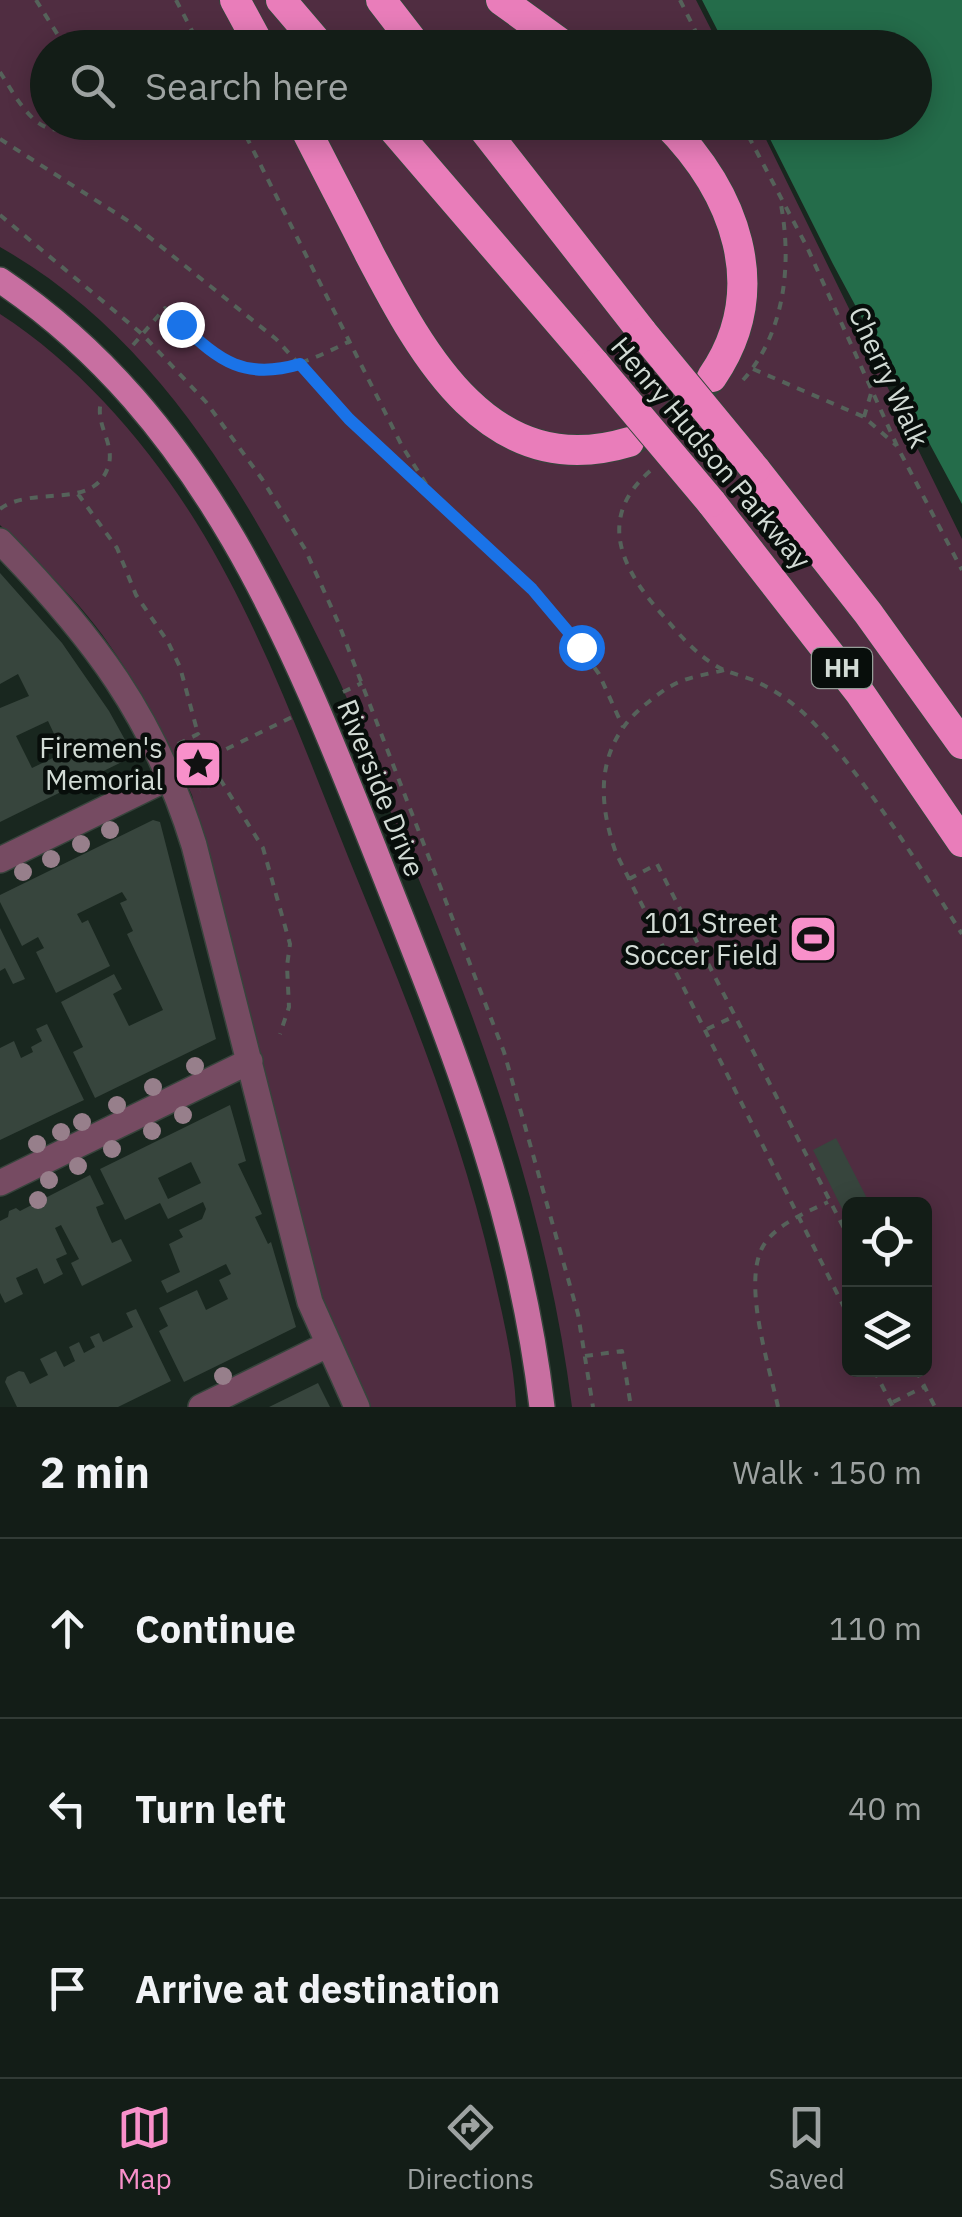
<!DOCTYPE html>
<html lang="en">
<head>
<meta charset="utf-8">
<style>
	body { margin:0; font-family:"IBM Plex Sans",sans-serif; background:#1c2620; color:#f1f3f6 }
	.controls { position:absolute; right:30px; bottom:30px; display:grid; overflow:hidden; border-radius:15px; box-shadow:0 5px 25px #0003 }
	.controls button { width:90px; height:90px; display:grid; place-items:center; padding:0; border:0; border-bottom:2px solid #323b36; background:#131d17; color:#f1f3f6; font:50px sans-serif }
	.stop { position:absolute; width:30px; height:30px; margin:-22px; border:8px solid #1a73e8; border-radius:50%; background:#fff }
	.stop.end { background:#1a73e8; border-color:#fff; box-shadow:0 2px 10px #0008 }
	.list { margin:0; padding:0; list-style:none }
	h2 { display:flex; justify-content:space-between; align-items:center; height:130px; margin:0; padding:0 40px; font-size:42px }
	h2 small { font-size:32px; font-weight:400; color:#9da2a1 }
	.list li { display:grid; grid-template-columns:65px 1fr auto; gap:30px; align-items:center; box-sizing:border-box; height:180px; padding:0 40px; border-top:2px solid #323b36 }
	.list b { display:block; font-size:38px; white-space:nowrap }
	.list em { font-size:32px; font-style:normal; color:#9da2a1 }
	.icon { flex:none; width:55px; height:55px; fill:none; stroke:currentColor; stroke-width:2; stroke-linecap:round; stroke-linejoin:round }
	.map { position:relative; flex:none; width:962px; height:1407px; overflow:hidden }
	.search { position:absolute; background:#131d17; box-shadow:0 5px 25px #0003; left:30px; right:30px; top:30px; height:110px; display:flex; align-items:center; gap:25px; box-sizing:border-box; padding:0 35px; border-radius:55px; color:#9da2a1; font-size:38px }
	.sheet { height:670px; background:#131d17 }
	nav { display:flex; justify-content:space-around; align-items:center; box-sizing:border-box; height:140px; border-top:2px solid #323b36; background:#131d17; font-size:28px; color:#9da2a1 }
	nav a { display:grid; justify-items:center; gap:5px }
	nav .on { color:#f890ca }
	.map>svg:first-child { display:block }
	.green { fill:#502d41; fill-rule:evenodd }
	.water { fill:#246c4a }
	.building { fill:#37453d; fill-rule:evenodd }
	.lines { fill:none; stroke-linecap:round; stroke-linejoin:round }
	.highway-tunnel { stroke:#35423a; stroke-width:30; stroke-dasharray:30 15; stroke-linecap:butt }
	.minor-casing { stroke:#37443c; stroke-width:28 }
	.major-casing { stroke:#37443c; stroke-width:28 }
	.highway-casing { stroke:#37443c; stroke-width:32 }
	.path { stroke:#55625a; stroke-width:4; stroke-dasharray:8 8; stroke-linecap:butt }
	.minor { stroke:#764b62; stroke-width:25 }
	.major { stroke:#c86fa1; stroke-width:25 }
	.highway { stroke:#e97dba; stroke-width:30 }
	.highway-bridge-casing { stroke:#37443c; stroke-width:32; stroke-linecap:butt }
	.highway-bridge { stroke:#e97dba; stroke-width:30 }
	.tree { fill:#977f8b }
	.route { stroke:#1a73e8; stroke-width:12 }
	.labels { text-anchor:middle; stroke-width:9; stroke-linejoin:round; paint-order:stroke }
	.shield { fill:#080e0b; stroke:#959e98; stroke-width:2.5 }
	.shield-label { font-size:25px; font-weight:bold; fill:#d2dbd5 }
	.street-label { font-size:28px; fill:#d2dbd5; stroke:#080e0b }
	.poi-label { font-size:28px; fill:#d2dbd5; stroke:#080e0b; text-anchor:end }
</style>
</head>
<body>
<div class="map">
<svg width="962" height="1407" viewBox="0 0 962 1407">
	<rect width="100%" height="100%" fill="#19271f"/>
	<path class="green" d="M0 0H696L720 47 48 48V122L758 123 962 539V1407H572C546 1200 473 1006 392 815 373 769 358 720 336 674 257 511 164 340 0 247ZM850 1204H924V1370H850Z
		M0 314C79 365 146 442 196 522 261 627 303 745 349 859 405 996 460 1128 493 1273 503 1317 514 1362 516 1407H365L327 1326 192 795C160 726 123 653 71 597 48 572 24 549 0 525Z"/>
	<path class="water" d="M702 0H962V504L833 264 762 123 914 122V48L726 47Z"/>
	<path class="building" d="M0 573 62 643 109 711 134 756 0 822V708L29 696 18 674 0 684ZM48 721 63 753 32 768 16 736Z
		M153 820 160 822 216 1039 95 1098 73 1052 83 1047 61 1002 114 974 122 989 113 994 129 1026 163 1010 127 934 133 931 120 903 127 900 122 892 77 914 82 923 88 920 110 966 56 993 36 952 44 948 38 937 22 946 0 902V895Z
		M0 928 25 979 13 984 5 968 0 971Z
		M47 1024 84 1100 0 1140V1048L14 1041 21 1058 33 1052 31 1047 42 1041 36 1029Z
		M230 1105 246 1161 238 1164 262 1214 255 1217 268 1244 271 1242 296 1327 184 1382 159 1331 168 1326 159 1308 197 1290 206 1310 228 1299 219 1280 231 1274 226 1264 167 1293 161 1281 180 1272 169 1244 183 1237 179 1230 202 1219 206 1209 203 1202 168 1219 160 1203 125 1220 100 1169ZM191 1162 201 1183 168 1199 158 1178Z
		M836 1138 870 1204H850V1225L813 1150Z
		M90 1175 104 1204 96 1207 99 1215 112 1243 121 1239 132 1261 82 1286 71 1263 79 1259 61 1225 55 1228 67 1254 56 1259 63 1274 44 1284 37 1268 16 1278 23 1294 5 1303 0 1293V1221L8 1217 9 1211 16 1208 20 1211Z
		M136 1309 171 1381 118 1407H17L5 1382 7 1377 19 1371 24 1372 30 1384 48 1375 40 1359 56 1351 64 1367 75 1361 69 1347 79 1342 84 1353 95 1347 90 1337 99 1333 103 1342 133 1327 126 1313Z
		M318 1383 330 1407H269Z"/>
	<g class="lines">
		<path class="highway-tunnel" d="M631 441 671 420 712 378"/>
		<g class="minor-casing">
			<path id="minor" d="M0 541C93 636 154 716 194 845L310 1302 357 1407
				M0 860 170 777
				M0 1183 250 1061
				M201 1407 327 1345"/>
		</g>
		<g class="major-casing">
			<path id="major" d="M0 280C214 424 301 664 392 894 460 1066 520 1221 542 1407"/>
		</g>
		<g class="highway-casing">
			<path id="highway" d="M235 0 261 48
				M281 0 322 48
				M381 0 418 48
				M501 0 567 48
				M302 122C324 166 347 209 369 253 422 354 490 484 629 442
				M387 122 595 364
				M478 122 643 333
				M665 122C734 191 773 288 712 377
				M755 469 868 613 962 744
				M711 502 860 693 962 842"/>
		</g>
		<path class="path" d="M36 0 66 48
			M176 0 201 48
			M680 0 704 48
			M0 72C17 98 41 149 78 122
			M239 122 402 446 433 495
			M741 122 807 247 898 448 962 570
			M0 139 133 224 276 339 349 419 532 589 561 620 599 674 623 727
			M0 215 142 334 206 402 262 479 305 549 338 622 504 1052 578 1314 593 1407
			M133 345 165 308C180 322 194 339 210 352 254 388 306 363 350 341
			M753 369 864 417 897 446
			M743 380C785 333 792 264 781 205
			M864 417 872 390
			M650 471C593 521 625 574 667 620 682 638 702 660 724 670 733 674 743 676 753 680 778 691 801 708 819 729 874 791 918 864 962 934
			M78 494 117 548 136 595 168 642 180 667 198 734
			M0 509C34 484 96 512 109 464 114 442 95 424 101 402
			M724 670C709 674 693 676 679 682 667 687 656 696 646 704 597 743 596 797 616 853L850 1319
			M343 692 362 683
			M178 744 198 734 212 756 220 779 200 791
			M212 756 292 717
			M220 779 263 848 290 944 287 966 289 1007 280 1034
			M629 879 657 864 850 1240
			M707 1029 735 1016
			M585 1356 622 1351 631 1407
			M874 1370 893 1407
			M916 1370 935 1407
			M893 1402 924 1387
			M778 1407C769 1364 738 1273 768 1239 784 1221 807 1212 828 1202"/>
		<use href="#minor" class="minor"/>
		<use href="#major" class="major"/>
		<use href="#highway" class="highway"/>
		<g class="highway-bridge-casing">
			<path id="highway-bridge" d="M643 333 755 469
				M595 364 711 502"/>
		</g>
		<use href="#highway-bridge" class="highway-bridge"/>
	</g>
	<g class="tree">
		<circle cx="110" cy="830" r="9"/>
		<circle cx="81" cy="844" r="9"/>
		<circle cx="51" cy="859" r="9"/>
		<circle cx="23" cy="872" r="9"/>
		<circle cx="195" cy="1066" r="9"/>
		<circle cx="153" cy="1087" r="9"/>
		<circle cx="117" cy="1105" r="9"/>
		<circle cx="183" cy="1115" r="9"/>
		<circle cx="82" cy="1122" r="9"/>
		<circle cx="152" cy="1131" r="9"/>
		<circle cx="61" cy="1132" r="9"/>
		<circle cx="37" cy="1144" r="9"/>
		<circle cx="112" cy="1149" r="9"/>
		<circle cx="78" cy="1166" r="9"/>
		<circle cx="49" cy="1180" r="9"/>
		<circle cx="38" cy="1200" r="9"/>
		<circle cx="223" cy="1376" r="9"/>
	</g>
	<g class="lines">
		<path class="route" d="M181 324C220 362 245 380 300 364L349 419 532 589 581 647"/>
	</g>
	<defs>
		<g id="sight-square" transform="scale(2.5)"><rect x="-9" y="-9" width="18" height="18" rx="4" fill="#f890ca" stroke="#080e0b"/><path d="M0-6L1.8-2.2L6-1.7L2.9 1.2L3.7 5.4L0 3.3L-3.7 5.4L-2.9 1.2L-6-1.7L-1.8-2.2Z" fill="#111"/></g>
		<g id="stadium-square" transform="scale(2.5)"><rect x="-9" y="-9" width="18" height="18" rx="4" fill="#f890ca" stroke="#080e0b"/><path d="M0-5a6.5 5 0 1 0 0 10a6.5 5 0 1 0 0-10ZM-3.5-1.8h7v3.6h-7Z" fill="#111"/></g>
	</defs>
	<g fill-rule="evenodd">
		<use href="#sight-square" x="198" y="764"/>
		<use href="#stadium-square" x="813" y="939"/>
	</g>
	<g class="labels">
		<rect class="shield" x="812" y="648" width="60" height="40" rx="8"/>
		<g class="shield-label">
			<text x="842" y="677">HH</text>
		</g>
		<g class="street-label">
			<text transform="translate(889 377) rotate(65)" y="10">Cherry Walk</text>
			<text transform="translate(711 453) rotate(50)" y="10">Henry Hudson Parkway</text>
			<text transform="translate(381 788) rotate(68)" y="10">Riverside Drive</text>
		</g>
		<g class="poi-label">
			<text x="163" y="758">Firemen's<tspan x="163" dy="32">Memorial</tspan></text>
			<text x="778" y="933">101 Street<tspan x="778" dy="32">Soccer Field</tspan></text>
		</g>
	</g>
</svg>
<div class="controls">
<button><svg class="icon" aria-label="locate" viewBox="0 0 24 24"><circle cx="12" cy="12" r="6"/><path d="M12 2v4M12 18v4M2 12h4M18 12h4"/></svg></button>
<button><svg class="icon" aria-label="layers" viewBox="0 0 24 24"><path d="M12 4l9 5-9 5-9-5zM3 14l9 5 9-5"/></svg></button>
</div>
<div class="stop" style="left:581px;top:647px"></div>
<div class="stop end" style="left:181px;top:324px"></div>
<div class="search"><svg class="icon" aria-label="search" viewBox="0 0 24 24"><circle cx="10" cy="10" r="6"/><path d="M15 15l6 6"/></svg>Search here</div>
</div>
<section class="sheet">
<h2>2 min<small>Walk · 150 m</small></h2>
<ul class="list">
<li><svg class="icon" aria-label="ahead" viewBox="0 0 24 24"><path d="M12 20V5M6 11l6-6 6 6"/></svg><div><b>Continue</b></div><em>110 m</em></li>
<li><svg class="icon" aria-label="left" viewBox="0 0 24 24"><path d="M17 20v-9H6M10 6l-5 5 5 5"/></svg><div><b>Turn left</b></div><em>40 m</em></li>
<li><svg class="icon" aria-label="arrive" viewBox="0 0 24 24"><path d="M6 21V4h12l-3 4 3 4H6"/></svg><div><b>Arrive at destination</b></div></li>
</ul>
</section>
<nav>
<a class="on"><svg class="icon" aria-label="map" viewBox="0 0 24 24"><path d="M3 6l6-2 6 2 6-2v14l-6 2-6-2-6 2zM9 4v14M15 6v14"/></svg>Map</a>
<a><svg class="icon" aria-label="directions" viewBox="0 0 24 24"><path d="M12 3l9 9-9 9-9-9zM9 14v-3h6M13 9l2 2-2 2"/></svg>Directions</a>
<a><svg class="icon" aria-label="saved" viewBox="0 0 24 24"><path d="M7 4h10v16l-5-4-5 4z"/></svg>Saved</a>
</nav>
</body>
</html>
